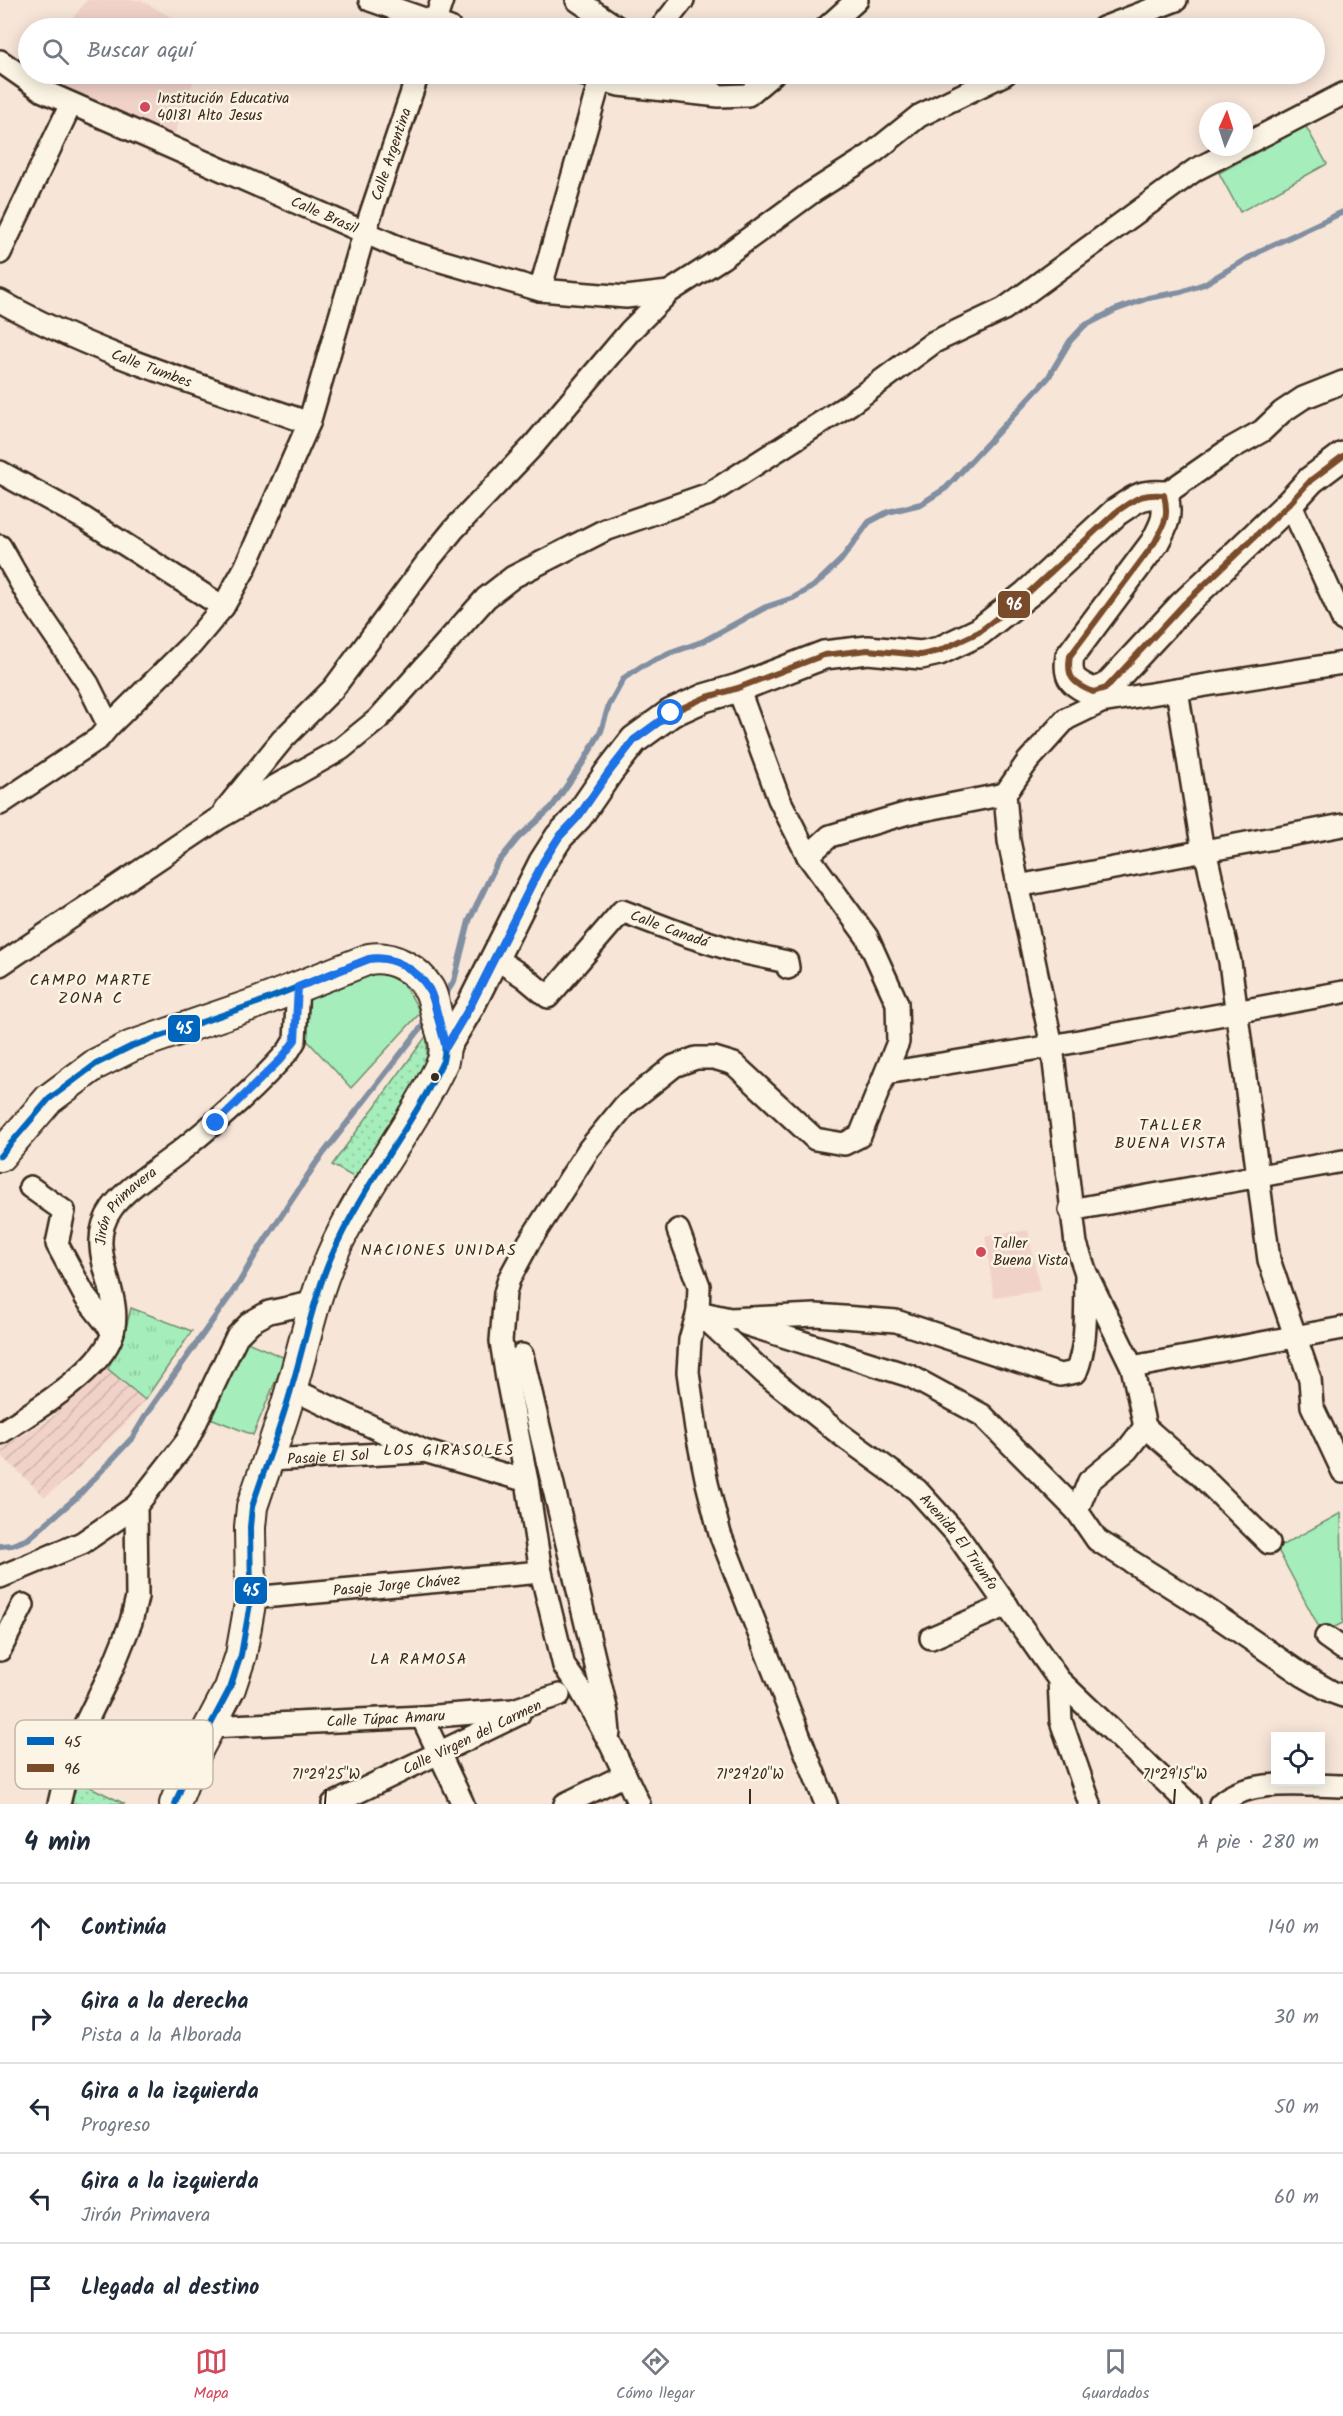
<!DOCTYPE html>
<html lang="es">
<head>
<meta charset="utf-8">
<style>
	body { margin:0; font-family:Kalam,sans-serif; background:#f2f2f3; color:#1f2937 }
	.controls { position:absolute; right:18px; bottom:18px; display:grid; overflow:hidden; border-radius:0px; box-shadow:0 3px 15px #0003 }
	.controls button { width:54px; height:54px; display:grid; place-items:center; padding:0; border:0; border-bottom:2px solid #e0e1e3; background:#fff; color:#1f2937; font:30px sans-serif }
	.compass { position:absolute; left:1199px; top:102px; width:54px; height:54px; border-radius:50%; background:#fff; box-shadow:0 3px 15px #0003; rotate:3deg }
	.stop { position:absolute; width:18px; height:18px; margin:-14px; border:4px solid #1a73e8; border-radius:50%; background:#fff }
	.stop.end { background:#1a73e8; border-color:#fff; box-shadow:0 2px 6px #0008 }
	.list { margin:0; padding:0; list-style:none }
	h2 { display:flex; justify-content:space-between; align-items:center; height:78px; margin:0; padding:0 24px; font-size:26px }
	h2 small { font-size:20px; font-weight:400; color:#747a83 }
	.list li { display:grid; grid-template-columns:39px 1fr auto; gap:18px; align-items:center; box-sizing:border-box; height:90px; padding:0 24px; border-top:2px solid #e0e1e3 }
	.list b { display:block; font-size:22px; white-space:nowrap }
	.list p { margin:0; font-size:20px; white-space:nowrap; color:#747a83 }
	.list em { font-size:20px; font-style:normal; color:#747a83 }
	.icon { flex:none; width:33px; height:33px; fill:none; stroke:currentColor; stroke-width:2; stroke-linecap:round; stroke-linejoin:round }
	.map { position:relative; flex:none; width:1343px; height:1804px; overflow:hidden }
	.search { position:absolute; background:#fff; box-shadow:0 3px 15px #0003; left:18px; right:18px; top:18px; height:66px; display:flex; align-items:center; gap:15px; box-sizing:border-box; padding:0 21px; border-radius:33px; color:#747a83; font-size:22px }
	.sheet { height:528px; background:#fff }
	nav { display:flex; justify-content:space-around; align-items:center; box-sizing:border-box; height:84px; border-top:2px solid #e0e1e3; background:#fff; font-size:16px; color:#747a83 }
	nav a { display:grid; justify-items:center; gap:3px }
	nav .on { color:#d1495b }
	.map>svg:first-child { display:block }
	.built { fill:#f1d2c9 }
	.industrial { fill:url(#industrial-furrows) }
	.grass { fill:url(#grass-tufts); stroke:#708c6c; stroke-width:1.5 }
	.park { fill:url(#park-dots); stroke:#708c6c; stroke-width:1.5 }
	.pitch { fill:#a5edbb; stroke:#708c6c; stroke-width:1.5 }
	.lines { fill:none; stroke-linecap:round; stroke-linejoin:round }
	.stream { stroke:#818fa1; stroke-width:6 }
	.minor-casing { stroke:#3b2a1e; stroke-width:26 }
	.tertiary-casing { stroke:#3b2a1e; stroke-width:32 }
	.secondary-casing { stroke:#3b2a1e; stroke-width:34 }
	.minor { stroke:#fcf5e5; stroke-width:21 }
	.tertiary { stroke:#fcf5e5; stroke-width:27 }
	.secondary { stroke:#fcf5e5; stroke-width:30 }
	.bus-1-casing { stroke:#fcf5e5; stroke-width:10 }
	.bus-2-casing { stroke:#fcf5e5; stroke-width:10 }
	.bus-1 { stroke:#0065bd; stroke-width:6 }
	.bus-2 { stroke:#7a4b2a; stroke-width:6 }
	.route { stroke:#1a73e8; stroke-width:8 }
	.ticks { fill:none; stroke:#3b2a1e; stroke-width:2 }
	.poi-dot { fill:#d1495b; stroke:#fcf5e5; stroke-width:2 }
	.bus-dot { fill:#3b2a1e; stroke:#fcf5e5; stroke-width:2 }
	.labels { text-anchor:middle; stroke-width:5; stroke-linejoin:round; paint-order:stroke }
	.poi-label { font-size:15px; fill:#3b2a1e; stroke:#fcf5e5; text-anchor:start }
	.street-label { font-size:15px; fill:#3b2a1e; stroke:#fcf5e5 }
	.neighbourhood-label { font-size:16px; letter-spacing:1.5px; fill:#3b2a1e; stroke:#fcf5e5 }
	.key { fill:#fcf5e5; stroke:#c2b8a9; stroke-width:1.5 }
	.key-label { font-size:16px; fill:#3b2a1e }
	.ticks-label { font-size:15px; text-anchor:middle; fill:#3b2a1e; stroke:#fcf5e5; stroke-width:5; stroke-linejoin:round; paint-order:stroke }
	.line-badge { stroke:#fcf5e5; stroke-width:2 }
	.badge-label { font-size:16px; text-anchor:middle; font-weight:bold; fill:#fff }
</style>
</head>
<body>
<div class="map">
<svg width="1343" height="1804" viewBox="0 0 1343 1804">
	<defs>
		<pattern id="industrial-furrows" width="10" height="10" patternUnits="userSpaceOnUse" patternTransform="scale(1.5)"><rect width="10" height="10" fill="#f1d2c9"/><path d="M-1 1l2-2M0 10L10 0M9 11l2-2" fill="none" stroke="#d0b4ac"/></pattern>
		<pattern id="grass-tufts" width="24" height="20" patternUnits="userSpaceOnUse" patternTransform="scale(1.5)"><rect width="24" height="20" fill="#a5edbb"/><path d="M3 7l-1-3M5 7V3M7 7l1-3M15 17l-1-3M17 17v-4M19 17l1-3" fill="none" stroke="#8fcba0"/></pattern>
		<pattern id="park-dots" width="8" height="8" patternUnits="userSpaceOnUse" patternTransform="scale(1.5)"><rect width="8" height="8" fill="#a5edbb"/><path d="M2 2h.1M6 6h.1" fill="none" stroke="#8fcba0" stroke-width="1.8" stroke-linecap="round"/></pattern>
	</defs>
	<rect width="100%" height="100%" fill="#f7e5d8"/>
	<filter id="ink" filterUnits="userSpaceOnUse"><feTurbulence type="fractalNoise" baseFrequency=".0167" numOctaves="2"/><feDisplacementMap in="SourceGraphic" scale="12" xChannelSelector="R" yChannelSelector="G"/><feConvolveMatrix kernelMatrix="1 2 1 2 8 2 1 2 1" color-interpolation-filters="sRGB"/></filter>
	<g filter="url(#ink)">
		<path class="built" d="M87 0H141L190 28H65Z
			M39 74H196L172 141Z
			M1028 1230 1040 1291 994 1298 985 1236Z"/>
		<path class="industrial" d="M108 1369 145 1400 127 1422 69 1477 45 1497 0 1454V1449L51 1418Z"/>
		<path class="grass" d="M131 1308 192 1331 145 1400 108 1369 126 1328Z"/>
		<path class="park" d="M427 1035V1059L422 1073 357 1179 332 1165Z
			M72 1778 125 1804H68Z"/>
		<path class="pitch" d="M1305 125 1327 164 1240 212 1219 173Z
			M372 967C401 981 406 983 420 1013L351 1088 304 1037 305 995Z
			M240 1339 285 1358 253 1435 208 1417Z
			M1341 1513 1343 1623 1322 1633 1277 1548Z"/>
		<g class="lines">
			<path class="stream" d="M442 1000 454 981 469 921 496 865 518 838 552 807 584 761 601 731 609 705 624 678 642 666 671 653 704 641 766 607 793 598 814 586 841 560 869 522 888 512 921 504 946 488 1048 378 1070 341 1084 326 1115 310 1148 298 1181 292 1204 284 1264 249 1343 212
				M0 1546 12 1545 28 1539 77 1497 133 1437 148 1412 239 1283 254 1257 316 1163 427 1020"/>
			<g class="minor-casing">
				<g id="minor">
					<path d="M370 0 450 28"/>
					<path d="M577 0 618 28"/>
					<path d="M433 28 442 0"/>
					<path d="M661 28 683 0"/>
					<path d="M826 28 857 0"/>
					<path d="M1103 28 1176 0"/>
					<path id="s1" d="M0 61 43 91 407 251 540 290 626 297 669 292"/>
					<path d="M582 74 619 85 719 96 748 95 773 74"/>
					<path d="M685 74 714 93"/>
					<path d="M1244 145 1343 94"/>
					<path d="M0 253 71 104"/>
					<path d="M540 290 600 80"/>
					<path id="s2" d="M0 301C96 355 205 386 309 423"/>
					<path d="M0 472 85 519 223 607"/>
					<path d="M1164 495 1230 449 1262 431 1282 412 1303 398 1343 382"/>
					<path d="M1290 503 1343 620"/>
					<path d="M0 546 30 599 88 684 109 726"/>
					<path d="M1177 690 1203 852 1208 863 1230 962 1269 1260 1310 1379 1312 1406 1343 1472"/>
					<path id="s3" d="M0 804 99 738 109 726 192 644 223 607 245 568 309 423 364 234 418 74"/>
					<path d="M225 810 282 740 333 689 428 561 454 529 532 447 630 331 669 292 722 258 811 193 869 156 919 116 1005 74"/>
					<path d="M808 856 830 836 908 813 1005 794"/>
					<path d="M1018 886 1343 825"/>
					<path id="s4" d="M495 958 524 977 548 997 622 911 688 936 736 951 787 962 788 968"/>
					<path d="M0 965 219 818 341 749 378 719 486 598 513 577 605 530 709 494 850 404 934 342 1004 309 1195 170 1240 147"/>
					<path d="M886 1073 1052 1046 1343 992"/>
					<path d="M30 1187 64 1211 57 1244 86 1298 113 1332"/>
					<path d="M1070 1210 1343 1161"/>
					<path id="s5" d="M678 1230 699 1286 698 1312 764 1373 840 1434 917 1490 955 1532 1059 1680 1189 1804"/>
					<path d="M745 1324 910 1376 982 1415 1077 1511"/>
					<path d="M522 1355 607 1712 609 1733"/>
					<path d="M1132 1367 1343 1328"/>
					<path d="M292 1389 424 1451 527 1481"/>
					<path d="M1145 1427 1127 1450 1089 1481 1077 1511 1097 1540 1205 1608 1304 1676 1332 1692 1343 1696"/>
					<path id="s6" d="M0 1433C31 1413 101 1371 112 1335 126 1291 81 1251 112 1208 128 1186 157 1170 178 1153 217 1122 256 1088 289 1050L295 1040 298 987"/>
					<path id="s7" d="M268 1460 420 1452"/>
					<path d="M1269 1543 1200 1475 1145 1427 1132 1367 1086 1273 1076 1244 1052 1046 1009 841 1005 794 1028 761 1066 719 1101 702 1343 663"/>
					<path d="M0 1577 82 1543 136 1506"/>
					<path id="s8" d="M251 1598 541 1572"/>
					<path d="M1326 1637 1343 1649"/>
					<path d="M931 1638 1007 1605"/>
					<path d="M0 1650 23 1605"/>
					<path d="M1059 1680 1061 1721 1090 1804"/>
					<path d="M422 1717 463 1804"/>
					<path id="s9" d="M209 1727 422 1717 513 1710 559 1695"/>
					<path d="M59 1804 71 1753 112 1669 131 1622 137 1597 136 1506 187 1441 237 1336 251 1322 269 1312 316 1302"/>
					<path d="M333 1804 519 1714"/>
					<path d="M565 1804 625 1775"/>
					<path d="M639 1804 611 1745 579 1687 564 1666 541 1572 527 1481 507 1379 501 1341 505 1293 509 1279 529 1242 589 1149 625 1105 674 1066 696 1058H714L734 1064 815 1139 844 1144 860 1136 898 1042 897 1003 867 937 808 856 779 799 738 688"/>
					<path d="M826 1804 720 1534 707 1483 696 1429 688 1372 690 1340 698 1312 730 1319 816 1315 896 1321 1060 1375 1076 1372C1088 1343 1085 1308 1086 1276"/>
					<path d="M1220 1804C1250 1777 1305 1786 1343 1786"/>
				</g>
			</g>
			<g class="tertiary-casing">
				<path id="tertiary" d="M446 1047 471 1005 543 862 559 837 578 817 609 772 634 740 671 713 704 698 738 688 824 655 868 650 921 655 939 651 979 632 1027 594 1116 512C1136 499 1140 493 1164 495 1169 516 1165 523 1155 542L1070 656C1066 679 1074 683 1093 692L1106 688 1183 605 1290 503 1311 480 1343 456"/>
			</g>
			<g class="secondary-casing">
				<path id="secondary" d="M0 1156 49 1099 96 1064 132 1046 257 1003 369 959C391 955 417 969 429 989 434 997 435 1011 438 1020 443 1038 447 1043 443 1061 411 1129 362 1186 332 1255 314 1296 305 1342 292 1386 281 1427 265 1467 252 1507L250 1527 251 1598 241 1655 230 1688 192 1760 175 1804"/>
			</g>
			<use href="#minor" class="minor"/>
			<use href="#tertiary" class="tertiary"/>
			<use href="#secondary" class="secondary"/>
			<g class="bus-1-casing">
				<path id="bus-1" d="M0 1156 49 1099 96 1064 132 1046 257 1003 369 959C391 955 417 969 429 989 434 997 435 1011 438 1020 443 1038 447 1043 443 1061 411 1129 362 1186 332 1255 314 1296 305 1342 292 1386 281 1427 265 1467 252 1507L250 1527 251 1598 241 1655 230 1688 192 1760 175 1804"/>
			</g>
			<g class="bus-2-casing">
				<path id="bus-2" d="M446 1047 471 1005 543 862 559 837 578 817 609 772 634 740 671 713 704 698 738 688 824 655 868 650 921 655 939 651 979 632 1027 594 1116 512C1136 499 1140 493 1164 495 1169 516 1165 523 1155 542L1070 656C1066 679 1074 683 1093 692L1106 688 1183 605 1290 503 1311 480 1343 456"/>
			</g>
			<use href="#bus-1" class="bus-1"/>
			<use href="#bus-2" class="bus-2"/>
		</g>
	</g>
	<g class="lines" filter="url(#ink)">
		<path class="route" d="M216 1123 281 1059 295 1040 298 987 369 959C391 955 417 969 429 989 436 1001 441 1032 446 1047L471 1005 543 862 559 837 578 817 609 772 634 740 671 713"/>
	</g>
	<path class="ticks" d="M325 1804 326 1789M750 1804V1789M1174 1804 1175 1789"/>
	<g class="poi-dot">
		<circle cx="145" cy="107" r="6"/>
		<circle cx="981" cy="1252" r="6"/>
	</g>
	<circle class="bus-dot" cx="435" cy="1077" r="5"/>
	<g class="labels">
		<g class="poi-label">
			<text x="157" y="103">Institución Educativa<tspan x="157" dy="17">40181 Alto Jesus</tspan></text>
			<text x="993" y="1248">Taller<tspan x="993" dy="17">Buena Vista</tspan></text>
		</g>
		<g class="street-label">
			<text dy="5" stroke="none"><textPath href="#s3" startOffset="784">Calle Argentina</textPath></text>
			<text dy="5" stroke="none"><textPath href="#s1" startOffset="360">Calle Brasil</textPath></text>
			<text dy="5" stroke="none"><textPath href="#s2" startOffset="166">Calle Tumbes</textPath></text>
			<text dy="5" stroke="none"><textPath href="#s4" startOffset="230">Calle Canadá</textPath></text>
			<text dy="5" stroke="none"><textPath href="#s6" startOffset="291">Jirón Primavera</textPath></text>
			<text dy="5" stroke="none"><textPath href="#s7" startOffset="60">Pasaje El Sol</textPath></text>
			<text dy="5" stroke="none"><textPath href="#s5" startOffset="435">Avenida El Triunfo</textPath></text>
			<text dy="5" stroke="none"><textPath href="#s8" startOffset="146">Pasaje Jorge Chávez</textPath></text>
			<text dy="5" stroke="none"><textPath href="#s9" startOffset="177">Calle Túpac Amaru</textPath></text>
			<text transform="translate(472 1737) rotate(-26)" y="5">Calle Virgen del Carmen</text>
		</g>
		<g class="neighbourhood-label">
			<text x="91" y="985">CAMPO MARTE<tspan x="91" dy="18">ZONA C</tspan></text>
			<text x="1171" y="1130">TALLER<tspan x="1171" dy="18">BUENA VISTA</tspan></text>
			<text x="439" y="1255">NACIONES UNIDAS</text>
			<text x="449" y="1455">LOS GIRASOLES</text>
			<text x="419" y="1664">LA RAMOSA</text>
		</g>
	</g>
	<rect x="15" y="1720" width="198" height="69" rx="9" class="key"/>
	<rect x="27" y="1737" width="27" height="8" fill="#0065bd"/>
	<rect x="27" y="1764" width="27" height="8" fill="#7a4b2a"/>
	<g class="key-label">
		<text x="64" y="1747">45</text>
		<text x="64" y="1774">96</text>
	</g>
	<g class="ticks-label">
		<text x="326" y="1779">71°29'25"W</text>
		<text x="750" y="1779">71°29'20"W</text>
		<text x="1175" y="1779">71°29'15"W</text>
	</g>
	<g class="line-badge">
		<rect x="997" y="590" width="34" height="29" rx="6" fill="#7a4b2a"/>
		<rect x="167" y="1014" width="34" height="29" rx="6" fill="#0065bd"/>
		<rect x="234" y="1576" width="34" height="29" rx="6" fill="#0065bd"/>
	</g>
	<g class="badge-label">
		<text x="1014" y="610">96</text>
		<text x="184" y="1034">45</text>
		<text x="251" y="1596">45</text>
	</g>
</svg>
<div class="controls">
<button><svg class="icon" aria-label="locate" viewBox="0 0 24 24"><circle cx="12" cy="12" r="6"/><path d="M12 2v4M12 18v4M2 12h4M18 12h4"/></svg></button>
</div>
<svg class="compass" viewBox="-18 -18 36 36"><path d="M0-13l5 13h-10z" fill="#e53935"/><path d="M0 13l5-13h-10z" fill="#747a83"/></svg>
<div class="stop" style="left:671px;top:713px"></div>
<div class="stop end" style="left:216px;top:1123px"></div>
<div class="search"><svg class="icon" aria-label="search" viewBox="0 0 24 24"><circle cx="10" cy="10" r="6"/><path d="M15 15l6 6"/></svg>Buscar aquí</div>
</div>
<section class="sheet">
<h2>4 min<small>A pie · 280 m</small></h2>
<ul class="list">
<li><svg class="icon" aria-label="ahead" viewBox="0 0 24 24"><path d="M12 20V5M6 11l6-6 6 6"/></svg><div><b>Continúa</b></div><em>140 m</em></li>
<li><svg class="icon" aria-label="right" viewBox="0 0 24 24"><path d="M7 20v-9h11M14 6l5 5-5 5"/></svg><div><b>Gira a la derecha</b><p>Pista a la Alborada</p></div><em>30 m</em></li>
<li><svg class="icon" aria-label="left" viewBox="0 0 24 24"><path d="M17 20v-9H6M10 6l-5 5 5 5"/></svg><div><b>Gira a la izquierda</b><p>Progreso</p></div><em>50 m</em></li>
<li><svg class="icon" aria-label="left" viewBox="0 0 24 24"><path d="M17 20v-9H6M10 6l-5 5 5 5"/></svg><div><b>Gira a la izquierda</b><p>Jirón Primavera</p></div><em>60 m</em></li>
<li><svg class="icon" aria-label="arrive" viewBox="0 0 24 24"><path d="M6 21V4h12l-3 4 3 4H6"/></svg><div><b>Llegada al destino</b></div></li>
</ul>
</section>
<nav>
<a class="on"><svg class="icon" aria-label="map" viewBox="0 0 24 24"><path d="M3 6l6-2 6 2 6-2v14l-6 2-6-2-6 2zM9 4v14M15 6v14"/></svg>Mapa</a>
<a><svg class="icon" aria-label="directions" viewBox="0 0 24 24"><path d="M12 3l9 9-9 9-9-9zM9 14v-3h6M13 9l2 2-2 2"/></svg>Cómo llegar</a>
<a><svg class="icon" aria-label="saved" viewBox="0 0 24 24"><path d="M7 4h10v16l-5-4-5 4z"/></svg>Guardados</a>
</nav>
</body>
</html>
